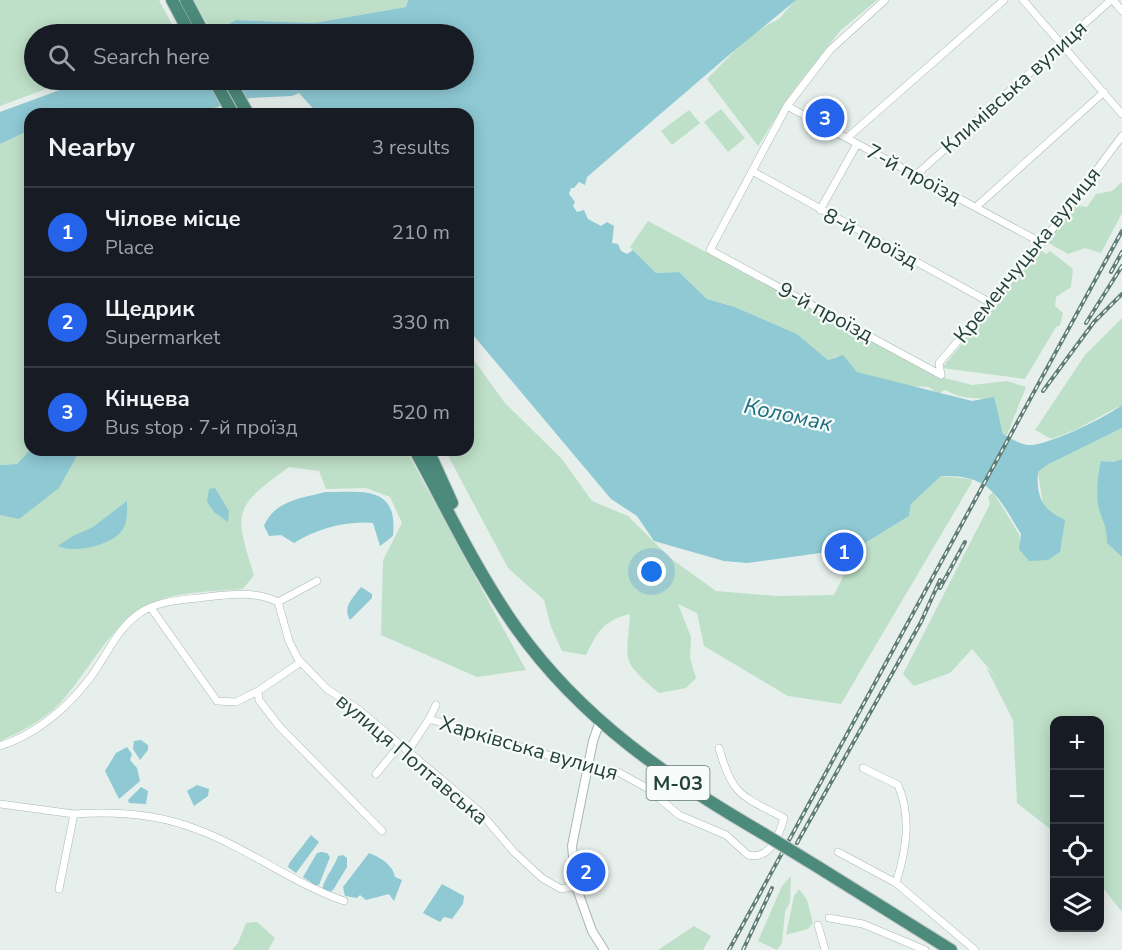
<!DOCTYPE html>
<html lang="en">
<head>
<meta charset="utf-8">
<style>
	body { margin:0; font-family:"Nunito Sans",sans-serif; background:#242831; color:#f1f3f6 }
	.controls { position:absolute; right:18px; bottom:18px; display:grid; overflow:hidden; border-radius:12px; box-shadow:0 3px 15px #0003 }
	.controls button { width:54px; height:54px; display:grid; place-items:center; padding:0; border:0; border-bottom:2px solid #363941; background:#171b24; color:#f1f3f6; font:30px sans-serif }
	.you { position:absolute; left:652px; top:572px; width:21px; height:21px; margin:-15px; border:4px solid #fff; border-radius:50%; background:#1a73e8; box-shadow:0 0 0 9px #1a73e833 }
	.badge { display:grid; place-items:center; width:39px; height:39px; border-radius:50%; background:#2563eb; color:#fff; font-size:20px; font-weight:700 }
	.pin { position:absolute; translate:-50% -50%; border:3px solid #fff; box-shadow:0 2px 6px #0006 }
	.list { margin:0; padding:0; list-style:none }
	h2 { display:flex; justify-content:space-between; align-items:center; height:78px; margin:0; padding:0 24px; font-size:26px }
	h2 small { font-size:20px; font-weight:400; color:#9ea1a6 }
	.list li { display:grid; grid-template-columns:39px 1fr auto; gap:18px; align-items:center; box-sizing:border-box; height:90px; padding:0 24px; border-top:2px solid #363941 }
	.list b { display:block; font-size:22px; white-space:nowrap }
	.list p { margin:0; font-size:20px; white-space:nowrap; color:#9ea1a6 }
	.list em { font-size:20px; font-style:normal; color:#9ea1a6 }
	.icon { flex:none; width:33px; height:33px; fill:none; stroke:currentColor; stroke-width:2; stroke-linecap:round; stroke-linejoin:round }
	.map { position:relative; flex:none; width:1122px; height:950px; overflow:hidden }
	.search { position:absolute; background:#171b24; box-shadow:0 3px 15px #0003; left:24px; top:24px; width:450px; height:66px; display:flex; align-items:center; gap:15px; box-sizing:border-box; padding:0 21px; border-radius:33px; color:#9ea1a6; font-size:22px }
	.panel { position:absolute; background:#171b24; box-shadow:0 3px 15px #0003; left:24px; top:108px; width:450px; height:348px; border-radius:18px }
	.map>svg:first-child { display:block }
	.green { fill:#bfe0c8 }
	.water { fill:#8ec9d4 }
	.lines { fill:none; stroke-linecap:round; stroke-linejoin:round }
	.minor-casing { stroke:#a8b8b2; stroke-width:8 }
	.tertiary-casing { stroke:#a8b8b2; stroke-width:10 }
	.trunk-casing { stroke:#c2cac8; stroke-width:14 }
	.minor { stroke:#fff; stroke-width:7 }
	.tertiary { stroke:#fff; stroke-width:8 }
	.trunk { stroke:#4c8a7c; stroke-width:12 }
	.rail-casing { stroke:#5f7d75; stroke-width:4 }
	.rail { stroke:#f7fbf9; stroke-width:1.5; stroke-dasharray:4.5; stroke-linecap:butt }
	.trunk-bridge-casing { stroke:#c2cac8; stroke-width:14; stroke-linecap:butt }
	.trunk-bridge { stroke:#4c8a7c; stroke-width:12 }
	.labels { text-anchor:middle; stroke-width:4.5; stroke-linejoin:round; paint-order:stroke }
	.shield { fill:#f7fbf9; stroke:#637a73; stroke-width:1.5 }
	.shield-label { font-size:20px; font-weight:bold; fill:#24423a }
	.street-label { font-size:21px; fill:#24423a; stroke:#f7fbf9 }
	.water-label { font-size:22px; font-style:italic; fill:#1c6f80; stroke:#f7fbf9 }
</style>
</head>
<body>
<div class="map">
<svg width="1122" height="950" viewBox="0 0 1122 950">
	<rect width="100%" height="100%" fill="#e6efeb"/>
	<path class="green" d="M0 0H159L172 24 182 34H34V80H70L0 106Z
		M192 0H408L406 7 314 23 236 20 214 34Z
		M795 0H877L840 31 792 92 758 146 707 79 751 34 779 19Z
		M218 106 223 114H189Z
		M721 109 745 138 728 152 704 122Z
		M689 110 700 123 672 145 661 131Z
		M30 130V450L17 464 0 465V144Z
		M1122 182V213L1101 253 1085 248 1068 254 1047 242 1073 205 1087 207 1096 194 1112 191Z
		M648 221 937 376 972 385 1007 381 1026 387 1007 435H1004C987 378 985 411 945 390L938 394 929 387 908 386 857 372 837 356 828 360 797 334 735 307 707 299 679 272 656 273 630 247Z
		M1040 249 1046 254 1050 251 1073 269 1071 287 1056 297 1055 306 1063 313 1060 325 1056 327 1025 379 942 368Z
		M1122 318V405L1075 430 1051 439 1035 430 1085 355Z
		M468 352 505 403 562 459 592 501 628 516 670 558 716 591 777 596 834 595 857 548 909 516 911 504 941 476 972 479 971 484 841 704 788 696 704 646 697 613 678 604 691 637 690 658 696 678 686 688 659 693C619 659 627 662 630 614 603 621 598 631 586 655L562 651 551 627 544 600 508 568 445 450H468Z
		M1122 428V459L1113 462 1101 461 1098 505 1107 526V542L1122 546V912L1100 884V720H1054V832L1017 803 1013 720 986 667 996 677 972 649 950 673 914 686 903 674 990 504 988 497 993 492 1019 534 1022 554 1048 512 1043 505 1038 472 1047 465Z
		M80 450H406L526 670 477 677 381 635 383 560 402 523 390 497 366 488 326 489 319 471 289 467C234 507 233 510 254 575L243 589C211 592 169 591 141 608 114 624 87 671 67 695 50 717 25 730 0 741V515L17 518Z
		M791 876 790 902 785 912 782 943 777 950 758 941 782 886Z
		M799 889 807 900 813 923 808 929 786 935 794 896Z
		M257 922 275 938 268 950H232L238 943 246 923Z
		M694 926 711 936 703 950H658Z"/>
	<path class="water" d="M408 0H796L729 55 587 177 585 185 579 182 574 188H571L569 194 575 202 573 206 577 212 584 210 588 219 601 226 607 222 614 226 612 243 618 244 621 251 627 254 633 250 656 273 679 272 707 299 735 307 797 334 828 360 843 355 857 372 972 401 994 397 1003 434C1012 439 1022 446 1033 445 1054 442 1105 418 1122 405V428L1047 465 1038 472C1036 498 1043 510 1065 520L1060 552 1048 560 1029 561 1019 549 1021 534C998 497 991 474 941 476L911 504 909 516 857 548 747 563 724 561 654 541 637 516 611 499 468 329V114H318L299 93 292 96 251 98 189 114H30V130L0 144V112L87 80H464V34H210L236 20 314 23 406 7Z
		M30 450H80L59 488 19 519 0 515V465L17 464Z
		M1122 459V556H1121L1107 543C1107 523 1101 520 1098 505 1096 492 1098 473 1101 461L1113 462Z
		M215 488 229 511 228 522 214 512 207 502 209 489Z
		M326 492C364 492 398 485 393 536L380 546 373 523C348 520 315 529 294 543L281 535 269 536 264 526C274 501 301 498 326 492Z
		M127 501C127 510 128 521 123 529 114 545 74 554 58 546L71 537 93 527Z
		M361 587 372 594V598L350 620C342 607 353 598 361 587Z
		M141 740 148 745V750L140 760 133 749 134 741Z
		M127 747 132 754 130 760 137 768 140 781 119 799 105 771 116 753Z
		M197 785 209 789 208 796 194 806 187 791Z
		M141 787 148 791 146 804 129 803 128 800Z
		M311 835 319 842 296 873 288 867 290 862Z
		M321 852 327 853 330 857 319 885H315L303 877 317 853Z
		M369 853C380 857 393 865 395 877L402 880 394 901 389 894 366 900 360 895 357 898 345 896 343 887Z
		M343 855 347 858V867L333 890 329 892 322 889C326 875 334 868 338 856Z
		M442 884 464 896 463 904 452 919 444 917 440 922 423 913Z"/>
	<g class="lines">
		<g class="minor-casing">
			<path id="minor" d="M885 0 830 50 787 106 710 250 941 375
				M1023 0 1122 114
				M1113 0 1122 11
				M787 106 1042 243
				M847 138 1004 0
				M752 171 991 303
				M916 175 1111 0
				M976 207 1104 92
				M820 210 857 144
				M941 375 939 363 1042 243 1122 136
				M278 602 289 641 298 659 327 689 358 709 480 812 514 852 542 878 561 889 576 886
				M278 602 317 581
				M151 608 217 701 236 702 258 691 301 662
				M258 691 259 700 279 726 382 831
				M429 719 436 705
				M0 746C36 734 67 708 90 678 106 657 117 628 140 613 159 600 185 600 206 597 231 594 255 591 278 602
				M408 751 429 719 587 767 618 772 647 788 679 815 726 835 748 855C770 860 779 836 784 818 742 796 732 796 719 748
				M863 768 898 785C912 818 906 851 896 883
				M376 774 400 745
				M0 804 74 814 59 889
				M74 814C115 811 158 814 196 829 248 848 292 883 344 901
				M838 852 896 883 975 950
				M829 918 863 924 925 950
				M818 925 825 950"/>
		</g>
		<g class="tertiary-casing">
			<path id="tertiary" d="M600 721 593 741 572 846 576 886 592 931 604 950"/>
		</g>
		<g class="trunk-casing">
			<path id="trunk" d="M172 0 190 34
				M186 0 204 34
				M214 80 233 114
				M229 80 248 114
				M415 450C447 509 478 574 517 629 582 720 669 779 764 834
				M428 450 452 503
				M818 867 951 950"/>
		</g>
		<use href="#minor" class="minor"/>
		<use href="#tertiary" class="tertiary"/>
		<use href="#trunk" class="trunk"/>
		<g class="rail-casing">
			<path id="rail" d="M1111 272 1122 252
				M1086 323 1122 266
				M1043 391 1094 322 1122 294
				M940 588 965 542
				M797 843 921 622 940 580
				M729 950 1122 231
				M743 950 772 888"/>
		</g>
		<use href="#rail" class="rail"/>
		<g class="trunk-bridge-casing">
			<path id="trunk-bridge" d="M764 834 818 867"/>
		</g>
		<use href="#trunk-bridge" class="trunk-bridge"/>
	</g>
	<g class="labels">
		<rect class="shield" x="646.5" y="766" width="63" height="34" rx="4.5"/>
		<g class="shield-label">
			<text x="678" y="790">М-03</text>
		</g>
		<g class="street-label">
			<text transform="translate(1014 87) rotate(-42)" y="7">Климівська вулиця</text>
			<text transform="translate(914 174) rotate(28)" y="7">7-й проїзд</text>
			<text transform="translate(871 238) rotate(28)" y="7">8-й проїзд</text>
			<text transform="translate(1027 255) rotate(-51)" y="7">Кременчуцька вулиця</text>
			<text transform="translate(826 312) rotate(28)" y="7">9-й проїзд</text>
			<text transform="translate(529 748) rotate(16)" y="7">Харківська вулиця</text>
			<text transform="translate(412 759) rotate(40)" y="7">вулиця Полтавська</text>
		</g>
		<g class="water-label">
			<text transform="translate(788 414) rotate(12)" y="8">Коломак</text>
		</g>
	</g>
</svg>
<div class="controls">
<button>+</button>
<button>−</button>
<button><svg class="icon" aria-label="locate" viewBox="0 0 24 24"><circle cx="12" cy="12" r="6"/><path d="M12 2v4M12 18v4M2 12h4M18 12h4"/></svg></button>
<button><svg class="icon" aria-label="layers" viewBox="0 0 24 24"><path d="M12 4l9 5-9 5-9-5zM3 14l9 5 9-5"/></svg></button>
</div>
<div class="you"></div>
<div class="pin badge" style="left:844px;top:552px">1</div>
<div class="pin badge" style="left:586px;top:872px">2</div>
<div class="pin badge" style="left:825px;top:118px">3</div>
<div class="search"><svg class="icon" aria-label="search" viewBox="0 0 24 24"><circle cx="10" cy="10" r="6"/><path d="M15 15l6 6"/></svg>Search here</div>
<section class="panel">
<h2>Nearby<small>3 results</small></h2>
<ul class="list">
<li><span class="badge">1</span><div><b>Чілове місце</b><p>Place</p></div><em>210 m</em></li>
<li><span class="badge">2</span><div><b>Щедрик</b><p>Supermarket</p></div><em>330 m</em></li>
<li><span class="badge">3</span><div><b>Кінцева</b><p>Bus stop · 7-й проїзд</p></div><em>520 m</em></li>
</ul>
</section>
</div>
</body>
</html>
